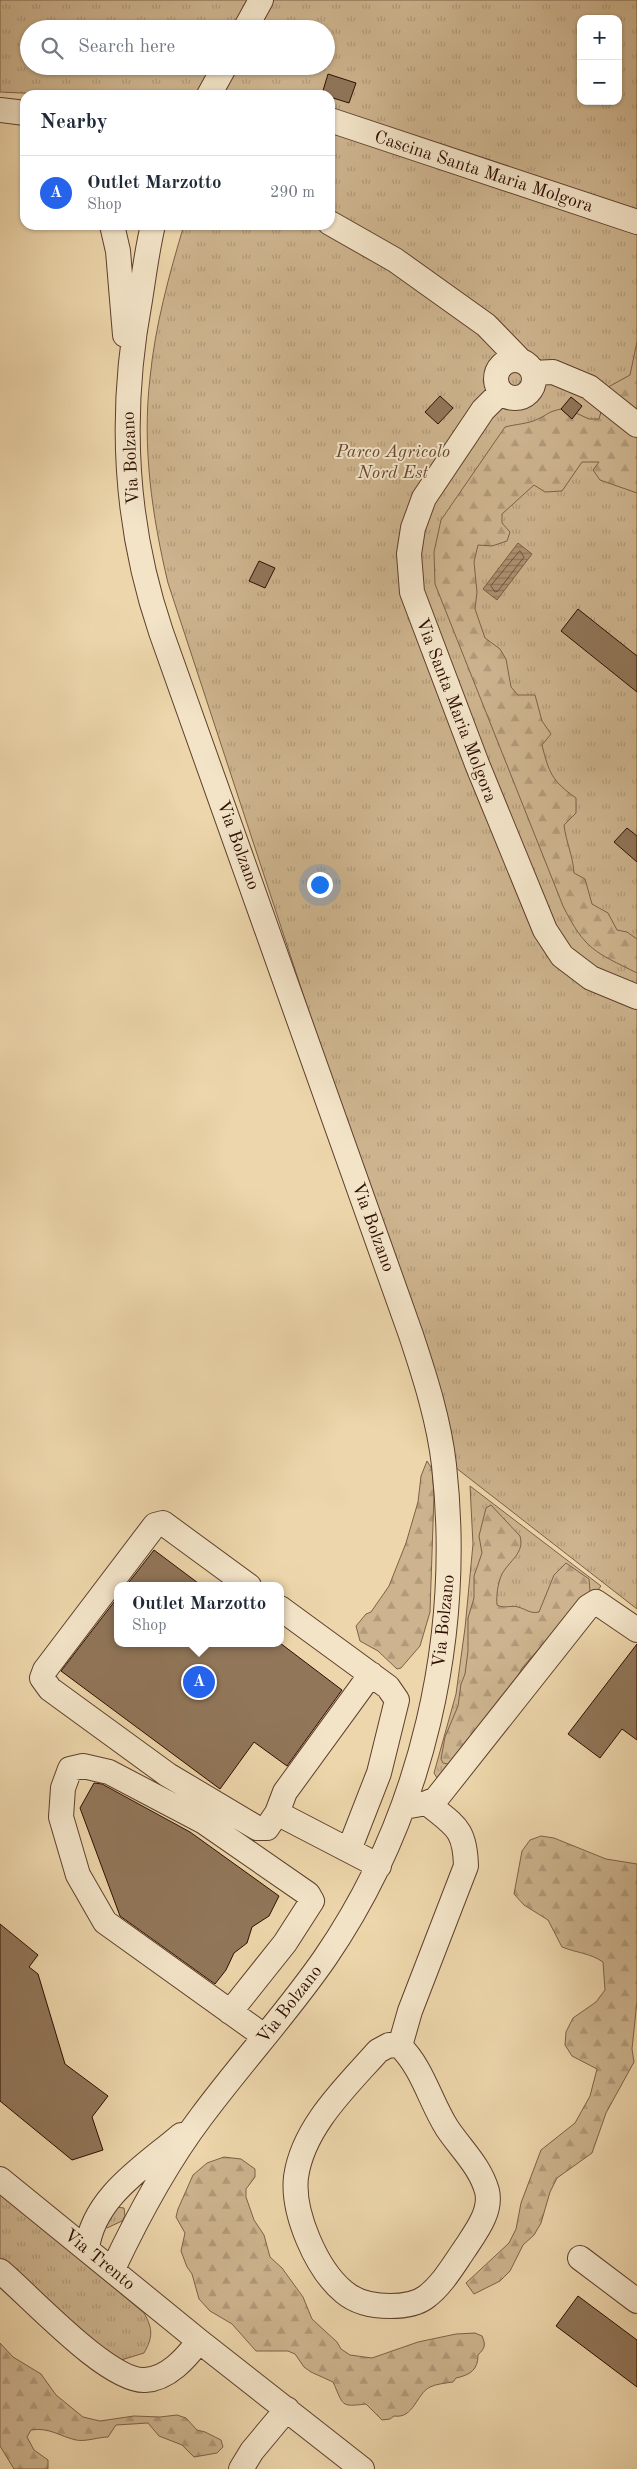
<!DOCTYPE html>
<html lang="en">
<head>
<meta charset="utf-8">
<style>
	body { margin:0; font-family:"Old Standard TT",serif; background:#f6f6f7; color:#1f2937 }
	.controls { position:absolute; right:15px; top:15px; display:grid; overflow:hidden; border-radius:10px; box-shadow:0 1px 4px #0004 }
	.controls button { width:45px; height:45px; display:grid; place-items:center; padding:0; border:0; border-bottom:1px solid #e0e1e3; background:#fff; color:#1f2937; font:25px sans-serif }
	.you { position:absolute; left:319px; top:884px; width:18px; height:18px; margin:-12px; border:4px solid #fff; border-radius:50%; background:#1a73e8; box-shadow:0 0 0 8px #1a73e833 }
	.badge { display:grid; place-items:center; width:32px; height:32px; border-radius:50%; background:#2563eb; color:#fff; font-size:16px; font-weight:700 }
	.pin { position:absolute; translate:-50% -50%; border:2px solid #fff; box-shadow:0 1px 5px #0006 }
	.popup { position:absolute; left:114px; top:1582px; width:170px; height:65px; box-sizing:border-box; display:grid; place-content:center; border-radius:10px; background:#fff; filter:drop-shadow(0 1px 4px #0005); font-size:16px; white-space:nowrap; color:#747a83 }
	.popup b { font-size:19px; color:#1f2937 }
	.popup::after { content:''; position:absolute; left:50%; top:100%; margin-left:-10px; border:10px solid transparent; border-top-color:#fff }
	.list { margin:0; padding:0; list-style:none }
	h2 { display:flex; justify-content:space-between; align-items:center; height:65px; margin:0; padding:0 20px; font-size:21px }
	h2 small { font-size:16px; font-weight:400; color:#747a83 }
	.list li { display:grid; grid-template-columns:32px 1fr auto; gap:15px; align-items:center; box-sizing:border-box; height:75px; padding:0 20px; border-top:1px solid #e0e1e3 }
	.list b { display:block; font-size:19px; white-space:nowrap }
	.list p { margin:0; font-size:16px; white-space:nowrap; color:#747a83 }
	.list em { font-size:16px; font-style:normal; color:#747a83 }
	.icon { flex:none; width:28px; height:28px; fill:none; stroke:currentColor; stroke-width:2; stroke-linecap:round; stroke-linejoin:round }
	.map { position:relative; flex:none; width:637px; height:2469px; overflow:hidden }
	.search { position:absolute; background:#fff; box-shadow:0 1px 4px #0004; left:20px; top:20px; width:315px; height:55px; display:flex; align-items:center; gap:12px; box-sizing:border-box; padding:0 18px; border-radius:28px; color:#747a83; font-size:19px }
	.panel { position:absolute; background:#fff; box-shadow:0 1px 4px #0004; left:20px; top:90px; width:315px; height:140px; border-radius:15px }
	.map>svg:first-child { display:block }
	.grass { fill:url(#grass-tufts); stroke:#7e6048; fill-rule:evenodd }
	.forest { fill:url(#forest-firs); stroke:#7e6048 }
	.water { fill:url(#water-rules); stroke:#7a5d44 }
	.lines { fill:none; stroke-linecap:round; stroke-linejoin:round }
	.shore { stroke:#6d5039; stroke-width:1 }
	.building { fill:#917659; stroke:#2e0d01 }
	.minor-casing { stroke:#5e3f2c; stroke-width:26 }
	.minor { stroke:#f3e4c8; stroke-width:24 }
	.labels { text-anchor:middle; stroke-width:4; stroke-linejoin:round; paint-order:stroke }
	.street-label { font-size:18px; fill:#2e0d01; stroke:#f3e4c8 }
	.park-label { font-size:18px; font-style:italic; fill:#664732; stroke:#f3e4c8 }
</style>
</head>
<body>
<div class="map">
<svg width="637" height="2469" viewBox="0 0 637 2469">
	<defs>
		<pattern id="grass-tufts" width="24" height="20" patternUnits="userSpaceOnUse" patternTransform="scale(1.25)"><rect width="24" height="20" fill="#cdb48e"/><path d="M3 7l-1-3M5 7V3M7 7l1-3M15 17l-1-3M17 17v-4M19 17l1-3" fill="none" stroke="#b09a79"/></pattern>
		<pattern id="forest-firs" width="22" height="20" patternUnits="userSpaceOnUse" patternTransform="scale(1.25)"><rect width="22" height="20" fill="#cdb48e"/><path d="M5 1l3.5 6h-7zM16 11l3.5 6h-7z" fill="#b09a79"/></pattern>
		<pattern id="water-rules" width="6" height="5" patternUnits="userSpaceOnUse" patternTransform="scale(1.25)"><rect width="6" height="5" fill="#ac9271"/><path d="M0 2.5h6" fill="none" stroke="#8c765a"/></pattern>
	</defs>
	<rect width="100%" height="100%" fill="#edd6ab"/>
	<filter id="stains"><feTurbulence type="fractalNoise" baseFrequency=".004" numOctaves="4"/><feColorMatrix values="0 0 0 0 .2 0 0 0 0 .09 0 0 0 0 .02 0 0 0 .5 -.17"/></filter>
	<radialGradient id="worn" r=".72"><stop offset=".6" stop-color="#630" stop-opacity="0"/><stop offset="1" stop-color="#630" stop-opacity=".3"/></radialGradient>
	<path class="grass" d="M0 0H637V1609L451 1464 396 1262 306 1003 168 583C152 516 142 446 150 378 155 326 169 275 184 225H330V95H64L0 92ZM581 19H618V101H581ZM29 29H326V66H29Z
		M470 1486 601 1586 443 1779 437 1778 434 1773 456 1694 465 1628 473 1544Z
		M0 2193 144 2313C153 2329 153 2337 144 2353L118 2361 109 2356 0 2260Z
		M116 2207 124 2208 125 2216 122 2221 107 2228 104 2225Z"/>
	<path class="forest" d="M637 342V419L601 391 630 375Z
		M602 408 637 431V493L600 480 593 470 599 462H582L562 491 545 492 534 485 502 514V523L510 532 507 541 492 546 478 545 474 562 477 592 475 609 485 638 500 649 506 659 511 687 518 695H535L542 721 551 734 542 745C549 773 552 781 576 798V813L564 825C566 842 573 856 574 873L585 879 592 904 608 913 617 930 627 932 637 939V973C595 952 585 950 563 906L435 584 434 552 441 520 505 427C516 424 528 424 538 419 549 414 547 412 561 409L572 418 576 413 589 419H599Z
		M427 1461 432 1469 434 1495 430 1612 420 1646 401 1668 397 1669 378 1651 360 1641 356 1626 366 1614 371 1612 389 1586 406 1543 418 1502 421 1476Z
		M491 1505 520 1536C525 1553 509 1561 502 1574 498 1582 496 1596 497 1605 504 1609 511 1605 518 1607 526 1609 530 1614 539 1612L554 1575 566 1563 589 1579 590 1591 522 1668 515 1682 457 1759 448 1764 443 1763 441 1759 445 1737 458 1706 461 1684 465 1674 468 1651V1618L474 1598V1576L482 1553 479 1536 486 1508Z
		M541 1836 554 1838 606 1859 637 1864V2001L632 2049 634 2062 606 2113 592 2153 557 2178 550 2192 541 2223 534 2235 523 2245 510 2271 500 2281 474 2294 466 2283 509 2243 516 2229 521 2203 541 2150 575 2123 590 2096 597 2069 572 2056 565 2045 566 2032 573 2018 596 2002 605 1990 603 1962C590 1953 577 1953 562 1947L548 1920 524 1905 514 1894 522 1851 530 1840Z
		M224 2157 241 2159 255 2169V2177L246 2189V2197L254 2220 264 2235 270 2257 282 2268 303 2297 312 2319 337 2342 341 2349 350 2355 372 2358 418 2342 456 2334 475 2333 482 2336C486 2345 485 2348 478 2355 478 2370 470 2375 456 2378L453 2382C446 2383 436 2384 430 2387 416 2394 414 2419 394 2416L390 2419 382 2420 366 2404C340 2407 344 2406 333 2382L311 2372 304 2367 295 2354 288 2351H256L232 2324 210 2311 199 2299 192 2274 187 2267 181 2251 185 2233 176 2217 178 2209 193 2175 207 2163Z
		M0 2343 13 2357 41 2374 56 2395 83 2417 100 2421 134 2416 160 2417 177 2415 186 2418 197 2430 205 2432 221 2440 223 2447 217 2453 194 2457 182 2445 159 2436 148 2423 116 2425 108 2437C98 2437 86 2442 76 2440 59 2436 49 2427 31 2430L27 2437 34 2450 48 2460V2469H14L0 2446Z"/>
	<path class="water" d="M518 543 532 554 497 600 483 589Z"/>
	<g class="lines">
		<path class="shore" d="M520 551 524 557 498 591 495 592 491 586Z"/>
	</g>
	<path class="building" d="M328 74 356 83 349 103 330 97V95L322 94Z
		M440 396 453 408 438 424 425 412Z
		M571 397 582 406 572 419 561 409Z
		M259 561 275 568 265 588 249 581Z
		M578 609 637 656V692L561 631Z
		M627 828 637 836V862L614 842Z
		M154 1550 202 1586H126Z
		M118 1597V1643H280L342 1690 287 1766 254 1742 220 1789 61 1671Z
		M637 1644V1740L622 1729 600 1758 568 1734Z
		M94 1783 102 1784 190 1832 279 1896 269 1916 252 1927 247 1943 234 1953 226 1970 215 1984 120 1916 80 1808Z
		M0 1924 38 1955 29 1967 38 1974 65 2064 108 2096 92 2117 103 2150 72 2160 0 2101Z
		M578 2296 637 2340V2387L556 2326Z"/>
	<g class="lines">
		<g class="minor-casing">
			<path id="minor" d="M245 29 261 0
				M209 95 225 66
				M0 110 25 113
				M330 120 637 222
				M330 223 395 260 486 325 520 360
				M112 225 118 251 125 335
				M496 379a19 19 0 1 1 38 0a19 19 0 1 1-38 0Z
				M533 373 553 372 589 387 637 425
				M501 392 483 410 424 498 413 528 409 554 412 592 477 764 545 930 562 956 591 978 637 997
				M249 1586 163 1523 155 1525 45 1670 42 1678 50 1689 168 1775 257 1828H267L277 1813 379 1866
				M280 1608 388 1687 397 1700 379 1773 349 1850
				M404 1807 427 1803 436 1799 588 1607 596 1602 637 1630
				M277 1813 285 1792 371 1674
				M230 2012 285 1943 312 1901 308 1894 204 1822 109 1772 83 1766 70 1769 63 1788 61 1817 78 1875 105 1922 264 2036
				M389 2045 400 2046C423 2069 430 2101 447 2128 461 2149 480 2166 487 2191 492 2212 475 2233 464 2250 453 2266 442 2285 426 2297 417 2304 401 2306 390 2306 374 2306 357 2303 344 2292 316 2269 292 2212 296 2177 303 2127 346 2087 378 2051Z
				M400 2046 410 2011 466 1866C465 1828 455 1826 427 1803
				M0 2179 199 2341 362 2469
				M87 2249C93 2197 145 2166 181 2135
				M580 2258 637 2301
				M113 2269C137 2218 167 2162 201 2117 241 2063 287 2013 325 1958 423 1815 463 1636 444 1465 439 1421 425 1377 411 1335L161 632C124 523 119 412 140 300 144 275 147 250 153 225
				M0 2271C30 2296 108 2382 145 2380 168 2379 186 2358 199 2341
				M241 2469 252 2451 287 2409"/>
		</g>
		<use href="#minor" class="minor"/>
	</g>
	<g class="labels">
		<g class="street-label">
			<text transform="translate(484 171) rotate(18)" y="6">Cascina Santa Maria Molgora</text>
			<text transform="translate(130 458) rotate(-93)" y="6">Via Bolzano</text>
			<text transform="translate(457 710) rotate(69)" y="6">Via Santa Maria Molgora</text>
			<text transform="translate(239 845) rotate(70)" y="6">Via Bolzano</text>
			<text transform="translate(374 1227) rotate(70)" y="6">Via Bolzano</text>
			<text transform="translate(443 1621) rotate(-84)" y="6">Via Bolzano</text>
			<text transform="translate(289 2004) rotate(-52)" y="6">Via Bolzano</text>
			<text transform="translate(100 2259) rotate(39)" y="6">Via Trento</text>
		</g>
		<g class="park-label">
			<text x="393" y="457">Parco Agricolo<tspan x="393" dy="21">Nord Est</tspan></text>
		</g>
	</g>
	<rect width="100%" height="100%" filter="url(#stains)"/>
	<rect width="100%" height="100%" fill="url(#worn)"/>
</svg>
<div class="controls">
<button>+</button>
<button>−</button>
</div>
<div class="you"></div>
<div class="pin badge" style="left:199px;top:1682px">A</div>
<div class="popup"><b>Outlet Marzotto</b>Shop</div>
<div class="search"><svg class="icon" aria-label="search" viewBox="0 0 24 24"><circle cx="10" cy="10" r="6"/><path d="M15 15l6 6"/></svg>Search here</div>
<section class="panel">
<h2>Nearby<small></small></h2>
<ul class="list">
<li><span class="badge">A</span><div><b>Outlet Marzotto</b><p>Shop</p></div><em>290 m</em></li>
</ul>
</section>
</div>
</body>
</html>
